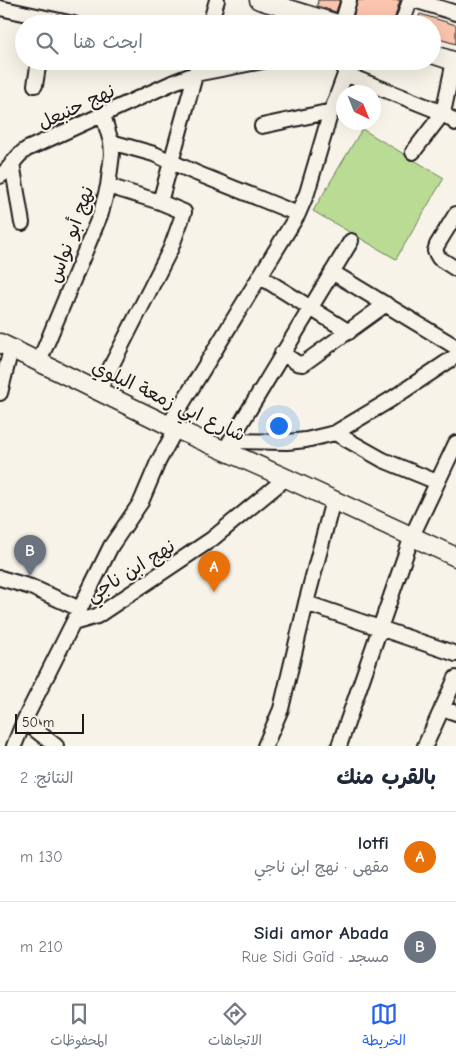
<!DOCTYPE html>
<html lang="ar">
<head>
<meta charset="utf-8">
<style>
	body { margin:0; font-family:"Comic Neue","Playpen Sans Arabic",sans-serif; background:#f6f6f7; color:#1f2937; direction:rtl }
	.compass { position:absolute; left:336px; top:85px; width:45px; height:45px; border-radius:50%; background:#fff; box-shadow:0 5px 20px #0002; rotate:137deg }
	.scale { position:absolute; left:15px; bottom:12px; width:69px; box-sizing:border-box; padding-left:5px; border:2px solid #1c1c1c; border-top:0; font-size:14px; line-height:18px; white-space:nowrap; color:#1c1c1c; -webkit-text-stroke:4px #f7f3e8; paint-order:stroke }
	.you { position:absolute; left:278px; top:425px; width:18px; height:18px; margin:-12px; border:4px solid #fff; border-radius:50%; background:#1a73e8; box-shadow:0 0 0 8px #1a73e833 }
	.badge { display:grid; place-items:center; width:32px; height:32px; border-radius:50%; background:#2563eb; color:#fff; font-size:16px; font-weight:700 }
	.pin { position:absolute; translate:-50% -41px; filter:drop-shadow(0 1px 2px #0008) }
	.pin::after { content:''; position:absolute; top:26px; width:18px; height:15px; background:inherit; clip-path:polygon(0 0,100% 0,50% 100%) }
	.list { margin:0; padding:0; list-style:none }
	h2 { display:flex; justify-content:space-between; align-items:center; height:65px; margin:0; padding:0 20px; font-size:21px }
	h2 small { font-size:16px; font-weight:400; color:#747a83 }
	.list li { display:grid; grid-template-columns:32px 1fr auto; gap:15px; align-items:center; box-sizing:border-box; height:90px; padding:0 20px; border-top:1px solid #e0e1e3 }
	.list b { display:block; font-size:19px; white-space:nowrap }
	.list p { margin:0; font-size:16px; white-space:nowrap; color:#747a83 }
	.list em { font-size:16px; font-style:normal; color:#747a83 }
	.icon { flex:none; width:28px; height:28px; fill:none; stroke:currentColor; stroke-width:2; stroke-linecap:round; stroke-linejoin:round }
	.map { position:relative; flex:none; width:456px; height:746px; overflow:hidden; direction:ltr }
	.search { position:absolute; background:#fff; box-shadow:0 5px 20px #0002; left:15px; right:15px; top:15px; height:55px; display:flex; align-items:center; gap:12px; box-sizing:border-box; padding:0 18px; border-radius:28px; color:#747a83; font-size:19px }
	.sheet { height:245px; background:#fff }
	nav { display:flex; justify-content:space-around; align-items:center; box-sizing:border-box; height:70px; border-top:1px solid #e0e1e3; background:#fff; font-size:14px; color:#747a83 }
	nav a { display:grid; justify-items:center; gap:2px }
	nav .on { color:#2563eb }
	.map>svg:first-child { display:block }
	.green { fill:#badb94; stroke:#6b7c58 }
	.building { fill:#fbc5ae; stroke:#1c1c1c }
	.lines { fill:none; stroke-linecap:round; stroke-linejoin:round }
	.minor-casing { stroke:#1c1c1c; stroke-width:18 }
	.major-casing { stroke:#1c1c1c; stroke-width:21 }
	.minor { stroke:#f7f3e8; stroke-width:14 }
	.major { stroke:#f7f3e8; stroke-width:18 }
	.labels { text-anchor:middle; stroke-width:4; stroke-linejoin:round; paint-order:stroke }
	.street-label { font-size:19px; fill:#1c1c1c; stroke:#f7f3e8 }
</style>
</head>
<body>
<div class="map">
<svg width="456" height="746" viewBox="0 0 456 746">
	<rect width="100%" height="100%" fill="#f7f3e8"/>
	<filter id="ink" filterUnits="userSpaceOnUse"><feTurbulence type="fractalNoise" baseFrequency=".02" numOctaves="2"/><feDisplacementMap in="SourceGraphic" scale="10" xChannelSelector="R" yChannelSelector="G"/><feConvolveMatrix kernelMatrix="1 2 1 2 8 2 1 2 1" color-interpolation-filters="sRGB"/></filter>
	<g filter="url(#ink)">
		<path class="green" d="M362 129 444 178 396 259 313 211Z"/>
		<path class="building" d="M318 0H340L336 12 317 6Z
			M358 0H400L393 24H363L352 21Z
			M420 14 456 25V44L439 39 437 44H432V24H416Z"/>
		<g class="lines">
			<g class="minor-casing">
				<path id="minor" d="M414 0 456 13
					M0 8 74 24
					M210 24 217 0
					M342 24 349 0
					M402 24 410 0
					M345 74 443 113 456 123
					M35 85 39 61
					M262 126 332 111
					M111 142 154 154 196 173 298 214
					M413 152 443 113 454 61
					M12 163 22 223
					M0 176C11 169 15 156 27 149L174 82 195 74 263 61
					M160 202 199 61
					M456 214 437 245 435 251 439 258 456 269
					M332 272 456 347
					M261 277 349 332
					M282 353 297 363 303 364 386 304
					M39 362 101 213 108 186 112 154 111 142 103 115
					M99 390 171 248 184 212 160 202 108 186
					M0 393 11 349
					M169 425 298 214 307 193 329 118 350 61
					M335 433 383 460 437 482
					M230 441 287 442 306 440 335 433 390 400 456 356
					M226 448 351 241
					M0 578 31 587 80 609
					M306 603 456 654
					M73 623 111 546 141 502 158 462 176 429
					M442 708 456 713
					M24 721 56 746
					M14 746 24 721 73 623 97 616 212 539 286 478
					M265 746 281 709 306 603 333 500
					M339 746 412 536 456 443
					M425 746 456 678"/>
			</g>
			<g class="major-casing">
				<path id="major" d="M259 0 338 24
					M432 54 456 62
					M0 343 176 429 286 478 456 557"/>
			</g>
			<use href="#minor" class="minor"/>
			<use href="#major" class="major"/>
		</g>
	</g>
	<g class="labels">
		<g class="street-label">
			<text transform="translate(76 106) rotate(-25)" y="7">نهج حنبعل</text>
			<text transform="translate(70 234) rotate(-70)" y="7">نهج أبو نواس</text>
			<text transform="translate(169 400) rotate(25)" y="7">شارع ابي زمعة البلوي</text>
			<text transform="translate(130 570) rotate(-32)" y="7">نهج ابن ناجي</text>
		</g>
	</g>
</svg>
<svg class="compass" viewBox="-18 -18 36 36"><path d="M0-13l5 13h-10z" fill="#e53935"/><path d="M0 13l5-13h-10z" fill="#747a83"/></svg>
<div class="scale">50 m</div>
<div class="you"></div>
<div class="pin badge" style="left:214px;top:592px;background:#e8710a">A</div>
<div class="pin badge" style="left:30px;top:576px;background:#6b7280">B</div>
<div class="search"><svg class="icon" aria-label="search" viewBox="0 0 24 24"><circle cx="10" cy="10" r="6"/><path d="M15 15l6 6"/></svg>ابحث هنا</div>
</div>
<section class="sheet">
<h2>بالقرب منك<small>النتائج: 2</small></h2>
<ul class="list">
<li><span class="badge" style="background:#e8710a">A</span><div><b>lotfi</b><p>مقهى · نهج ابن ناجي</p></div><em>130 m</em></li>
<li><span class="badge" style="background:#6b7280">B</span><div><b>Sidi amor Abada</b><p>مسجد · Rue Sidi Gaïd</p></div><em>210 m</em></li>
</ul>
</section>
<nav>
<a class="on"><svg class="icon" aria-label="map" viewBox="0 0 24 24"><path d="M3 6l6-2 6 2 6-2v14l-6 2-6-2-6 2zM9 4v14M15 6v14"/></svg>الخريطة</a>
<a><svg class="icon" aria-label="directions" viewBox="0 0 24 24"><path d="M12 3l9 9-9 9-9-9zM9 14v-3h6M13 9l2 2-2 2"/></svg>الاتجاهات</a>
<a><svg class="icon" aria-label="saved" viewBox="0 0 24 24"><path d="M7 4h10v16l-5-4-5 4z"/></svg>المحفوظات</a>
</nav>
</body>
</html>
